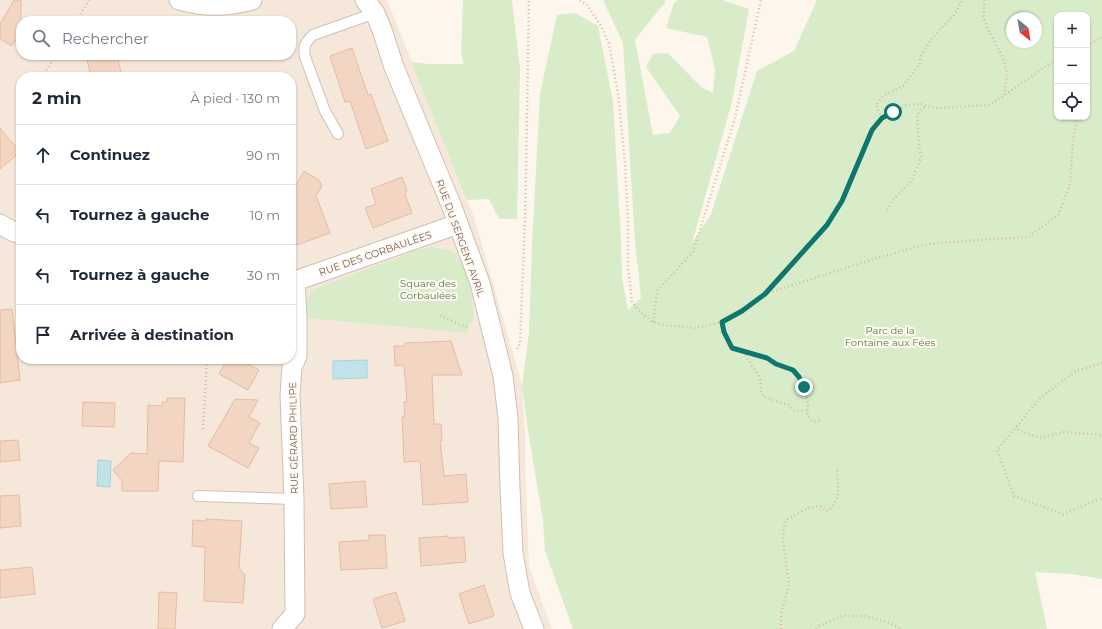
<!DOCTYPE html>
<html lang="fr">
<head>
<meta charset="utf-8">
<style>
	body { margin:0; font-family:Montserrat,sans-serif; background:#f2f2f3; color:#1f2937 }
	.controls { position:absolute; right:12px; top:12px; display:grid; overflow:hidden; border-radius:8px; box-shadow:0 1px 3px #0004 }
	.controls button { width:36px; height:36px; display:grid; place-items:center; padding:0; border:0; border-bottom:1px solid #e0e1e3; background:#fff; color:#1f2937; font:20px sans-serif }
	.compass { position:absolute; left:1006px; top:12px; width:36px; height:36px; border-radius:50%; background:#fff; box-shadow:0 1px 3px #0004; rotate:149deg }
	.stop { position:absolute; width:12px; height:12px; margin:-9px; border:3px solid #0f766e; border-radius:50%; background:#fff }
	.stop.end { background:#0f766e; border-color:#fff; box-shadow:0 1px 4px #0008 }
	.list { margin:0; padding:0; list-style:none }
	h2 { display:flex; justify-content:space-between; align-items:center; height:52px; margin:0; padding:0 16px; font-size:17px }
	h2 small { font-size:13px; font-weight:400; color:#747a83 }
	.list li { display:grid; grid-template-columns:26px 1fr auto; gap:12px; align-items:center; box-sizing:border-box; height:60px; padding:0 16px; border-top:1px solid #e0e1e3 }
	.list b { display:block; font-size:15px; white-space:nowrap }
	.list em { font-size:13px; font-style:normal; color:#747a83 }
	.icon { flex:none; width:22px; height:22px; fill:none; stroke:currentColor; stroke-width:2; stroke-linecap:round; stroke-linejoin:round }
	.map { position:relative; flex:none; width:1102px; height:629px; overflow:hidden }
	.search { position:absolute; background:#fff; box-shadow:0 1px 3px #0004; left:16px; top:16px; width:280px; height:44px; display:flex; align-items:center; gap:10px; box-sizing:border-box; padding:0 14px; border-radius:16px; color:#747a83; font-size:15px }
	.panel { position:absolute; background:#fff; box-shadow:0 1px 3px #0004; left:16px; top:72px; width:280px; height:292px; border-radius:16px }
	.map>svg:first-child { display:block }
	.residential { fill:#f5e8da; fill-rule:evenodd }
	.green { fill:#d8ecc9; fill-rule:evenodd }
	.water { fill:#bfe3e8; stroke:#a5d3da }
	.building { fill:#f3d5c3; stroke:#e6bba3 }
	.lines { fill:none; stroke-linecap:round; stroke-linejoin:round }
	.lane-casing { stroke:#d1beb0; stroke-width:12 }
	.street-casing { stroke:#d1beb0; stroke-width:21 }
	.path { stroke:#d9b8a5; stroke-width:2.5; stroke-dasharray:1 3; stroke-linecap:butt }
	.lane { stroke:#fff; stroke-width:10 }
	.street { stroke:#fff; stroke-width:19 }
	.route { stroke:#0f766e; stroke-width:5 }
	.labels { text-anchor:middle; stroke-width:4; stroke-linejoin:round; paint-order:stroke }
	.street-label { font-size:10px; fill:#7a5c4d; stroke:#fffaf3 }
	.park-label { font-size:10px; fill:#537a41; stroke:#fffaf3 }
</style>
</head>
<body>
<div class="map">
<svg width="1102" height="629" viewBox="0 0 1102 629">
	<rect width="100%" height="100%" fill="#fdf6ec"/>
	<path class="residential" d="M0 0H387L474 217 522 385 525 432V460L529 567 552 629H0ZM21 21H291V55H21ZM21 77H291V359H21Z"/>
	<path class="green" d="M463 0H512L520 69 517 219H499L489 199 467 200 411 62 429 64H464L461 54Z
		M603 0H665V2L635 40 653 135 670 133 680 116 646 67 653 54 668 53 701 87 713 93 715 69 707 37 666 28 674 3 678 0H722L749 9 732 102 692 243 711 214 757 71 794 51 817 0H1102V579L1072 574 1035 572 1047 629H573L545 551 543 521 528 430 522 385 529 333 532 245 540 94 557 15 575 13 598 26 613 102 621 240 622 278 628 310 641 298 635 242 623 43ZM1057 15H1087V117H1057ZM1012 18H1036V42H1012Z
		M433 247C438 248 444 249 448 250 469 258 472 300 474 318L467 328 468 333 308 318C307 306 305 298 314 289L418 250Z"/>
	<path class="water" d="M367 360V378L333 379V361Z
		M98 460 111 461 110 487 97 486Z"/>
	<path class="building" d="M14 0H21V44L15 40 12 46 0 39V24Z
		M352 48 368 95 371 94 388 141 366 149 350 101 345 102 330 56Z
		M86 55H117L122 77H91Z
		M0 128 20 152 0 169Z
		M304 171 319 180 322 186 316 196 330 233 291 247V194Z
		M402 177 407 190 405 194 412 213 373 228 365 208 376 204 371 189Z
		M12 309 20 380 0 383V310Z
		M451 341 462 375H432L434 424H441L442 441H440L444 476 466 474 468 502 423 505 420 461 404 462 402 417H405L404 402H407L404 365 395 366 394 346H405V343Z
		M227 359H239L259 370 248 390 219 374Z
		M167 398H185L183 462 159 461 158 491H122V481L113 470 131 453 147 454 148 405 162 406V402H167Z
		M235 399 258 400 249 417 260 423 249 443 259 448 248 468 208 446Z
		M83 402 115 403 114 427 82 426Z
		M18 440 20 460 0 462V441Z
		M365 481 367 507 331 509 329 484Z
		M19 495 21 526 0 528V496Z
		M206 519 242 521 239 568 245 575 243 603 204 601 205 547 192 546 193 520 206 521Z
		M369 535H385L387 568 341 570 339 542 369 540Z
		M448 536V538L464 537 466 562 421 566 419 538Z
		M32 567 35 594 0 598V570Z
		M484 585 494 616 469 624 459 594Z
		M159 592 177 593 175 629H158Z
		M396 592 405 621 382 628 373 599Z"/>
	<g class="lines">
		<g class="lane-casing">
			<path id="lane" d="M338 134 325 111 305 57C303 46 305 43 313 35L375 13
				M198 496 294 499"/>
		</g>
		<g class="street-casing">
			<path id="street" d="M179 0C206 7 225 7 252 0
				M365 0 375 13 382 30 394 67 452 207 480 283 503 376 508 418 510 487 513 553 520 593 534 629
				M0 224 14 232 21 233
				M291 280 295 281 458 224
				M282 629 295 614 294 499 290 395 292 367 297 356V317L295 281"/>
		</g>
		<path class="path" d="M580 0 587 5 601 26 609 44 618 93 625 163 628 220V266L632 302 641 313 653 322 663 325 695 328 722 322 742 311 765 294 827 225 842 201 872 130 882 118 906 105 921 104 935 108 958 107 990 105 1018 86 1057 58
			M984 0 985 2 983 15 987 27 1003 58 1007 73 1004 95
			M76 21 89 0
			M1087 45 1102 38
			M1087 69 1088 79 1087 82
			M42 77 56 55
			M882 118 876 105 883 96 903 86 920 64V58L931 39 955 14 962 0
			M887 210 893 200 912 180 921 157 919 144 917 115 926 105
			M765 294 874 259 927 244 979 240 1028 237 1059 214 1070 184 1073 142 1077 117
			M440 316 469 328
			M653 322 657 291 693 252 735 118 761 0
			M722 322 724 331 732 348 767 358 776 363 793 370 799 377 804 387 808 406 807 411 808 416 812 421H821
			M517 349 520 344 525 220 529 0
			M743 352 760 378 761 385V391L764 397 788 405 795 411H807
			M1102 363 1076 371 1040 398 1017 426 1019 431 1041 438 1064 432 1102 435
			M1017 426 997 450 1014 496 1063 514 1102 498
			M203 429 207 359
			M781 629V614L789 584 783 540 784 525 788 519 799 513 808 508 820 506 828 511C843 497 837 488 837 469
			M816 629 819 626 842 616H865L887 622 902 629"/>
		<use href="#lane" class="lane"/>
		<use href="#street" class="street"/>
	</g>
	<g class="lines">
		<path class="route" d="M804 387 799 377 793 370 776 364 767 358 732 348 724 332 722 322 742 311 765 294 827 225 842 201 872 130 882 118 893 112"/>
	</g>
	<g class="labels">
		<g class="street-label">
			<text transform="translate(461 238) rotate(70)" y="4">RUE DU SERGENT AVRIL</text>
			<text transform="translate(375 253) rotate(-19)" y="4">RUE DES CORBAULÉES</text>
			<text transform="translate(293 438) rotate(-91)" y="4">RUE GÉRARD PHILIPE</text>
		</g>
		<g class="park-label">
			<text x="428" y="287">Square des<tspan x="428" dy="12">Corbaulées</tspan></text>
			<text x="890" y="334">Parc de la<tspan x="890" dy="12">Fontaine aux Fées</tspan></text>
		</g>
	</g>
</svg>
<div class="controls">
<button>+</button>
<button>−</button>
<button><svg class="icon" aria-label="locate" viewBox="0 0 24 24"><circle cx="12" cy="12" r="6"/><path d="M12 2v4M12 18v4M2 12h4M18 12h4"/></svg></button>
</div>
<svg class="compass" viewBox="-18 -18 36 36"><path d="M0-13l5 13h-10z" fill="#e53935"/><path d="M0 13l5-13h-10z" fill="#747a83"/></svg>
<div class="stop" style="left:893px;top:112px"></div>
<div class="stop end" style="left:804px;top:387px"></div>
<div class="search"><svg class="icon" aria-label="search" viewBox="0 0 24 24"><circle cx="10" cy="10" r="6"/><path d="M15 15l6 6"/></svg>Rechercher</div>
<section class="panel">
<h2>2 min<small>À pied · 130 m</small></h2>
<ul class="list">
<li><svg class="icon" aria-label="ahead" viewBox="0 0 24 24"><path d="M12 20V5M6 11l6-6 6 6"/></svg><div><b>Continuez</b></div><em>90 m</em></li>
<li><svg class="icon" aria-label="left" viewBox="0 0 24 24"><path d="M17 20v-9H6M10 6l-5 5 5 5"/></svg><div><b>Tournez à gauche</b></div><em>10 m</em></li>
<li><svg class="icon" aria-label="left" viewBox="0 0 24 24"><path d="M17 20v-9H6M10 6l-5 5 5 5"/></svg><div><b>Tournez à gauche</b></div><em>30 m</em></li>
<li><svg class="icon" aria-label="arrive" viewBox="0 0 24 24"><path d="M6 21V4h12l-3 4 3 4H6"/></svg><div><b>Arrivée à destination</b></div></li>
</ul>
</section>
</div>
</body>
</html>
